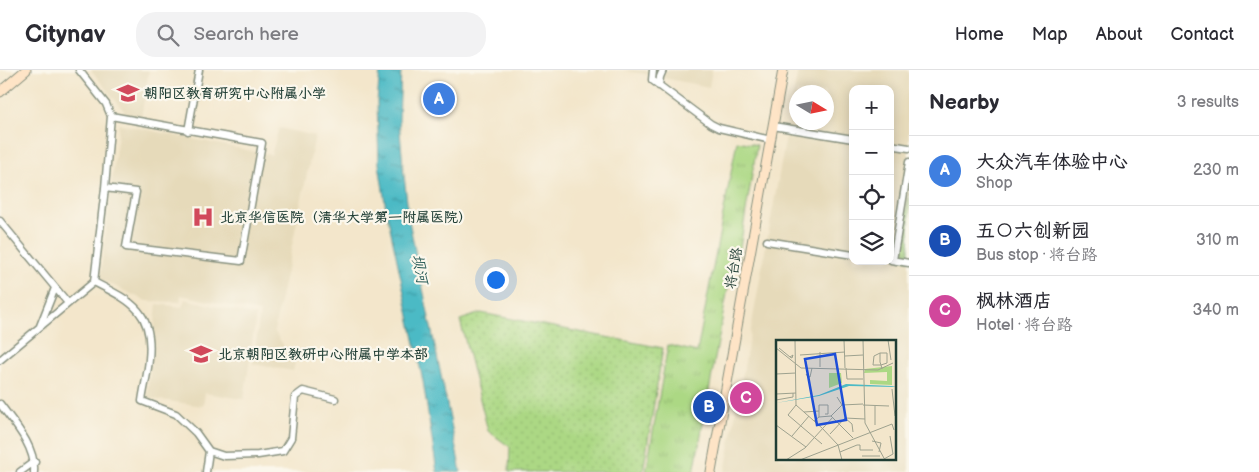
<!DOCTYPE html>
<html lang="en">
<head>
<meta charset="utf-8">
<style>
	body { margin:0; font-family:"Balsamiq Sans","LXGW WenKai TC",sans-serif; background:#f2f2f3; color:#2b2b33 }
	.controls { position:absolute; right:15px; top:15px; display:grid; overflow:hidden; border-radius:10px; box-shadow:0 2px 12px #0003 }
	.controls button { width:45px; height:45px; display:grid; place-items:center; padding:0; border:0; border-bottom:1px solid #e1e1e2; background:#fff; color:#2b2b33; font:25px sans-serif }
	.compass { position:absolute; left:789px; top:15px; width:45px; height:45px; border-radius:50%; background:#fff; box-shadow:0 2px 12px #0003; rotate:100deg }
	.you { position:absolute; left:495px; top:209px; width:18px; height:18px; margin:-12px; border:4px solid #fff; border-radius:50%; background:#1a73e8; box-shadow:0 0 0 8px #1a73e833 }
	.badge { display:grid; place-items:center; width:32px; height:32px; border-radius:50%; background:#0b8043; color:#fff; font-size:16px; font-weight:700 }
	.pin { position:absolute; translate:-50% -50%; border:2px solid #fff; box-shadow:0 1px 5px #0006 }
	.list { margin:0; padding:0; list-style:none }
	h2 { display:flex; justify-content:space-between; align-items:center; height:65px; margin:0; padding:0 20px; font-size:21px }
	h2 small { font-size:16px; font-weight:400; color:#7c7c81 }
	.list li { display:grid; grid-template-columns:32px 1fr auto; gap:15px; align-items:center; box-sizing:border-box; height:70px; padding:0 20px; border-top:1px solid #e1e1e2 }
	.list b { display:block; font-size:19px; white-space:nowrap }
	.list p { margin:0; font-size:16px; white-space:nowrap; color:#7c7c81 }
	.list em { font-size:16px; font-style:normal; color:#7c7c81 }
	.icon { flex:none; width:28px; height:28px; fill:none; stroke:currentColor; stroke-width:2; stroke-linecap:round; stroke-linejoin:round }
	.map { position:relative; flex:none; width:909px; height:402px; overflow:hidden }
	header { display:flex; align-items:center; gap:30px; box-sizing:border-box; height:70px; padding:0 25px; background:#fff; border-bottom:1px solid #e1e1e2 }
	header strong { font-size:24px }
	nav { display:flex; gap:28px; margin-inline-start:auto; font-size:18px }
	.search { width:350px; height:45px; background:#f2f2f3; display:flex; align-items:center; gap:12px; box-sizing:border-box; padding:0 18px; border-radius:20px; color:#7c7c81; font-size:19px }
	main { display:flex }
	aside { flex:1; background:#fff }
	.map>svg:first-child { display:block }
	.built { fill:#e6daba; fill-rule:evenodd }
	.grass { fill:url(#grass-dots); stroke:#668a5c }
	.park { fill:url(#park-tufts); stroke:#668a5c }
	.water { fill:url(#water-ripples); stroke:#367c7c }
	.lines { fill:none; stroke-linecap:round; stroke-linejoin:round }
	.minor-casing { stroke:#899280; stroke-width:9 }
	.secondary-casing { stroke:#899280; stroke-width:11 }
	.minor { stroke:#fff; stroke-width:6 }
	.secondary { stroke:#fee4c6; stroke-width:9 }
	.labels { text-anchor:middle; stroke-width:4.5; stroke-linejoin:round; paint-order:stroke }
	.poi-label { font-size:14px; font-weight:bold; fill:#1f3d34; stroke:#fbf7ec; text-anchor:start }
	.street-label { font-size:14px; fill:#1f3d34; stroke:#fbf7ec }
	.water-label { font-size:15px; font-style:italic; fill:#2a5c58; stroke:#fbf7ec }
	.inset-road { fill:none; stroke:#9ea28f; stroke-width:1 }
	.view { fill:#1d4ed8; fill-opacity:0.15; stroke:#1d4ed8; stroke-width:2.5 }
	.inset-edge { fill:none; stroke:#1f3d34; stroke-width:2.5 }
</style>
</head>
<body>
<header>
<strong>Citynav</strong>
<div class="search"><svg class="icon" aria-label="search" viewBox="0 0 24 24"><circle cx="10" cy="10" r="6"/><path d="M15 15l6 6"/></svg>Search here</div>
<nav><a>Home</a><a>Map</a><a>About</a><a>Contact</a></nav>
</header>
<main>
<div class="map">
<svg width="909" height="402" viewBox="0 0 909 402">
	<defs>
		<pattern id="grass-dots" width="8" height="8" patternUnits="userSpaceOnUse" patternTransform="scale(1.25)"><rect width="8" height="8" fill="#acd884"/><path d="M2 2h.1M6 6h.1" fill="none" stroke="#94ba73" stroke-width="1.8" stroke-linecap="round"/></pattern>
		<pattern id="park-tufts" width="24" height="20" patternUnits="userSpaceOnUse" patternTransform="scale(1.25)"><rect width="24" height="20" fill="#acd884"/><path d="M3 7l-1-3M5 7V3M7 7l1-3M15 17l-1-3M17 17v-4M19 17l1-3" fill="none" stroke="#94ba73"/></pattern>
		<pattern id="water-ripples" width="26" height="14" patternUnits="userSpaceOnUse" patternTransform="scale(1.25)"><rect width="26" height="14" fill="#4cbac5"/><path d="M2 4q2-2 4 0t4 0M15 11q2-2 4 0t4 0" fill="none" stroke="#3f98a1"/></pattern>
	</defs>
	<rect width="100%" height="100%" fill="#fbf7ec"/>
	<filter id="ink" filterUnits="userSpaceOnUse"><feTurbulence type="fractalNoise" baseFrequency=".02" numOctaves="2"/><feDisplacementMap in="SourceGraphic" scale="10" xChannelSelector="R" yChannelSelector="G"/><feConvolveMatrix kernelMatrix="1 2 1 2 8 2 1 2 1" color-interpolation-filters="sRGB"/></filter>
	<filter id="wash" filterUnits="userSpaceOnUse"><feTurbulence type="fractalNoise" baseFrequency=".0096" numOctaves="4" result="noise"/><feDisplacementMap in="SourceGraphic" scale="20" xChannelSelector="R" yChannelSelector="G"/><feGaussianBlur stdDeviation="1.12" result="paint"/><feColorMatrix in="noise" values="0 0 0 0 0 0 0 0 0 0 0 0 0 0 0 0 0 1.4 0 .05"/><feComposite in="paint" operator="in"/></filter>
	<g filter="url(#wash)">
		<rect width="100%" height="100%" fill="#f3e6cb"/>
		<path class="built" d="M91 0H149L141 48 128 46Z
			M623 0H712L709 17Z
			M798 0H909V402H725ZM853 19H890V191H853ZM796 22H826V52H796ZM778 271H895V388H778Z
			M119 54 271 85 279 58 315 66 274 261 295 293 293 301 253 294 260 242 181 225 180 232 146 231 100 209Z
			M185 229 256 246 244 329 205 323 203 336 147 328 157 234 182 237Z"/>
		<path class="grass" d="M481 243 663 278 643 402H509L510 377 488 361 460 250Z"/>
		<path class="park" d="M737 71 757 75 738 189 732 196 694 402H646L668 275 697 282Z
			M909 123V190L898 188Z"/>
		<path class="water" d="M380 0H401L399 50 403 96 409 151 461 402H437L423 311 386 139 379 94 377 32Z"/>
	</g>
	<g filter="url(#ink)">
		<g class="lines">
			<g class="minor-casing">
				<path id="minor" d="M653 0 652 10 711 54 719 58 771 70
					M659 16 660 7 663 0
					M773 56 853 69
					M188 61 199 0
					M890 75 909 78
					M105 118 136 122 126 177 241 191 262 73 111 46
					M0 151 68 233
					M767 171 853 185
					M891 190 909 193
					M893 190 909 92
					M94 212C131 231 154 241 149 289 148 303 144 316 142 331L176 344 196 363 209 381 224 386 258 385 283 381 291 368 295 327 303 321 335 329
					M40 256 55 218
					M0 290 94 212 105 118 111 46 106 34 79 0
					M0 334C14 353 36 377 34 402
					M20 402 31 394 35 392
					M206 402 209 381"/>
			</g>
			<g class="secondary-casing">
				<path id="secondary" d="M0 22 26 0
					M711 402 783 0"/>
			</g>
			<use href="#minor" class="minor"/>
			<use href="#secondary" class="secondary"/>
		</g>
	</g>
	<defs>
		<g id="school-bare" transform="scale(1.725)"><path d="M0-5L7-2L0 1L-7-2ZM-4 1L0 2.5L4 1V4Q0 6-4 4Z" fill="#d1495b" stroke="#fbf7ec" stroke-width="2.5" paint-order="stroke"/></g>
		<g id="hospital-bare" transform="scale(1.725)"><path d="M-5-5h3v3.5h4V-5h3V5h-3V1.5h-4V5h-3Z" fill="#d1495b" stroke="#fbf7ec" stroke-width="2.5" paint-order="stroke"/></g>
	</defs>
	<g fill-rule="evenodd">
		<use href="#school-bare" x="128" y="23"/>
		<use href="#hospital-bare" x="203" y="147"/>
		<use href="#school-bare" x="201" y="284"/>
	</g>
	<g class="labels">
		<g class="poi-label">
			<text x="144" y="28">朝阳区教育研究中心附属小学</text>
			<text x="220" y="152">北京华信医院（清华大学第一附属医院）</text>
			<text x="218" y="289">北京朝阳区教研中心附属中学本部</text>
		</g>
		<g class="street-label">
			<text transform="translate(733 198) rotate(-80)" y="5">将台路</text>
		</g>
		<g class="water-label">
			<text transform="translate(420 199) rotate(78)" y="5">坝河</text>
		</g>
	</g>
	<g transform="translate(776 270)">
		<rect width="120" height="120" fill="#f3e6cb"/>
		<path d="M53 33H65L66 43 53 48Z" fill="#acd884"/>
		<path d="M116 26V45L94 44V40L111 41V32L88 33 89 29Z" fill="#acd884"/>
		<path d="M70 44 116 46 120 47 73 46 43 56 0 63 43 55Z" fill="#4cbac5"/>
		<path class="inset-road" d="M19 0 20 65 46 88M68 0 69 28M87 0 89 83 109 120M112 0 115 20M0 8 25 28 102 30 117 23M3 8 14 17 17 15 16 18 14 17M44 12V27M104 13 98 16 97 25H105L111 23V13H104V22L105 25 106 29M24 15 69 12M69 16 87 15M70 28 71 39H87M0 34 20 33M34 37H32L30 34 34 37 36 28M116 49 119 76M0 54 20 53M0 60 17 57V53M20 65 12 75 46 104M66 65 87 64M87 65 113 66M99 66V85M28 72 43 71M55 76 66 65 61 57M43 77V65H52V74H49M69 78 76 84 77 92M38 81 43 77 55 76 77 98M0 85 30 107M46 88 62 105M54 94 69 78 89 79M16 96 33 76M96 101 105 103 103 112M62 105 66 120M64 112 81 105H84V110H97M86 116H104M108 119 117 114 114 96M10 120 29 108 57 77M24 120 116 84 118 90"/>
		<path class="view" d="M59 14 70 80 41 85 29 19Z"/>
		<rect width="120" height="120" class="inset-edge"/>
	</g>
</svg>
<div class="controls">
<button>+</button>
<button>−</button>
<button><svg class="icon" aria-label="locate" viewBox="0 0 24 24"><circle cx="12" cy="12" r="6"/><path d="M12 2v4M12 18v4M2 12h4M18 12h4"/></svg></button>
<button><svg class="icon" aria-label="layers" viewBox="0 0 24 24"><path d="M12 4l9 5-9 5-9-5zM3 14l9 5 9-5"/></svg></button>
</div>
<svg class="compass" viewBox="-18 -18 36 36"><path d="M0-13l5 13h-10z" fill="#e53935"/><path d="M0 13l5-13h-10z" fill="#7c7c81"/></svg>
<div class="you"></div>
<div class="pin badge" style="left:439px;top:29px;background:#3f7fe0">A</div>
<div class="pin badge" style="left:709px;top:337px;background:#1a4fb4">B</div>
<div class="pin badge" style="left:746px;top:328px;background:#d1479c">C</div>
</div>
<aside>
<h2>Nearby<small>3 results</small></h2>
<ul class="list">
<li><span class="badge" style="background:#3f7fe0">A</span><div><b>大众汽车体验中心</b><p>Shop</p></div><em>230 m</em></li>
<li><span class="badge" style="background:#1a4fb4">B</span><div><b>五〇六创新园</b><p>Bus stop · 将台路</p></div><em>310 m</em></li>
<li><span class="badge" style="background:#d1479c">C</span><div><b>枫林酒店</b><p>Hotel · 将台路</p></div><em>340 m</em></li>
</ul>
</aside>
</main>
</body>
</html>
